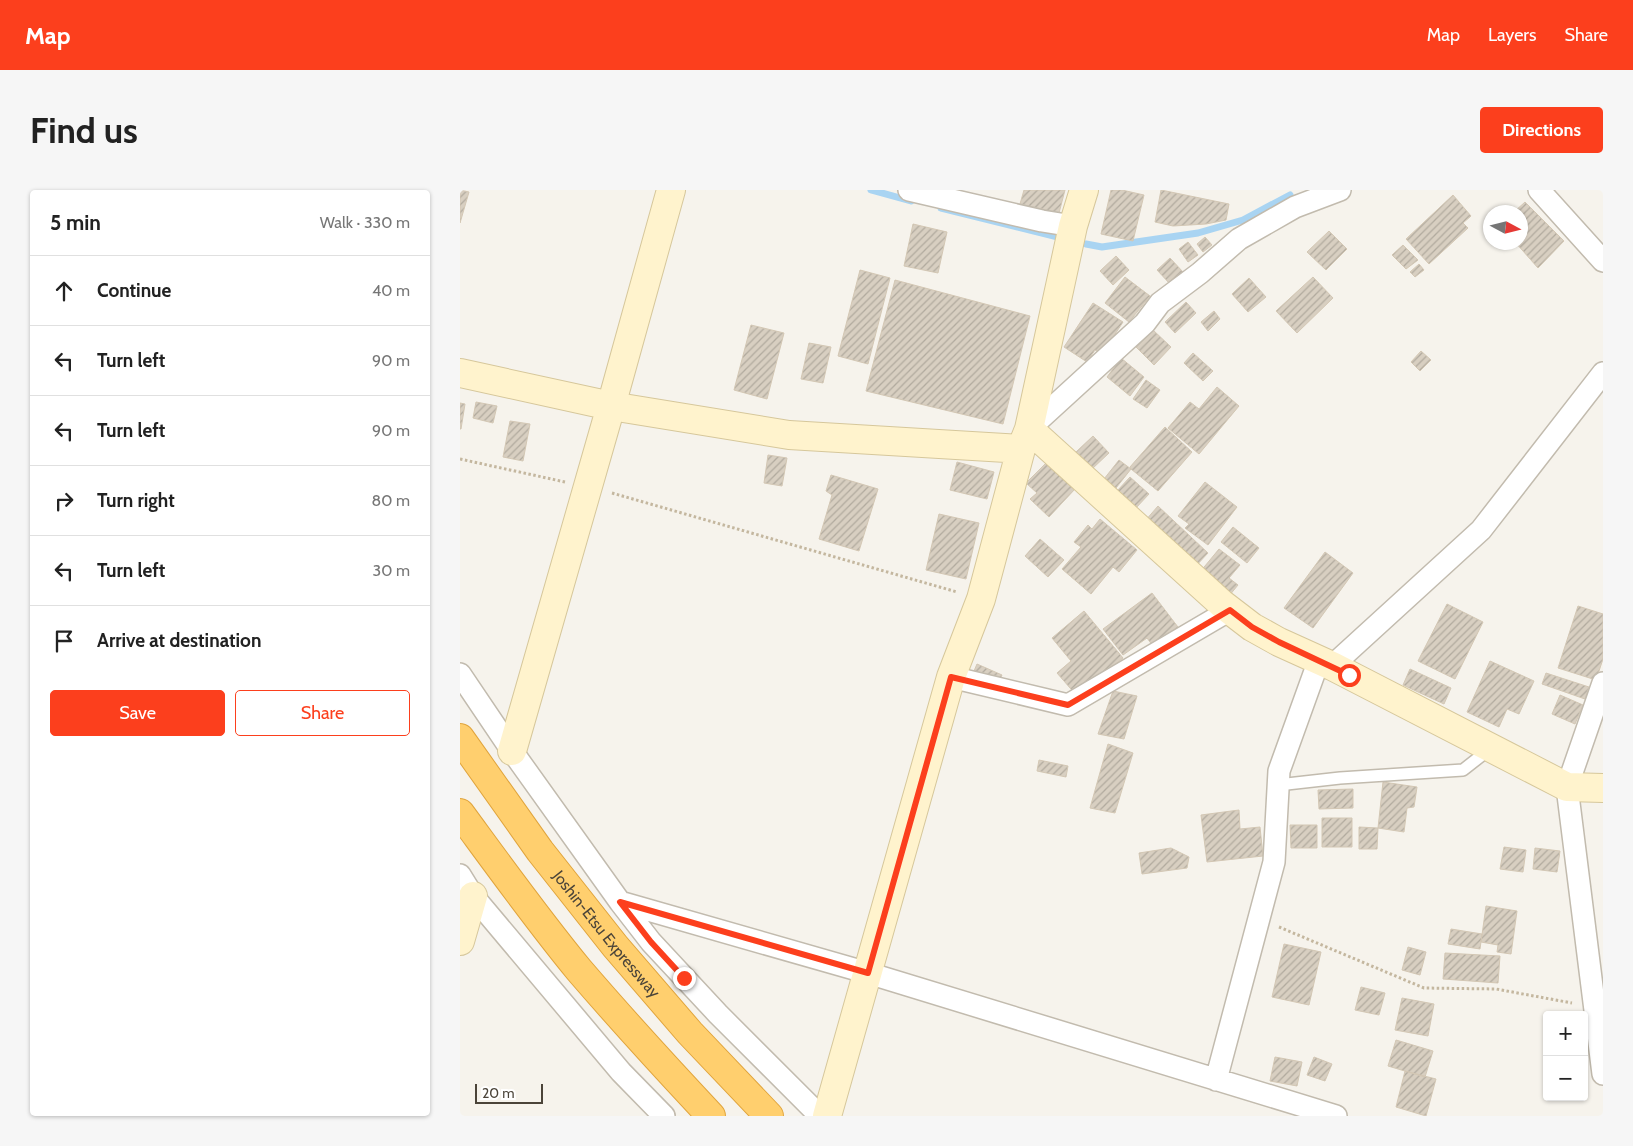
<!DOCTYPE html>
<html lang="en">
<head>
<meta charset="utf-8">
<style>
	body { margin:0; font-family:Cabin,sans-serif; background:#f6f6f6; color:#222 }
	.controls { position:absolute; right:15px; bottom:15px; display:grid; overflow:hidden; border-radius:5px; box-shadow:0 1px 4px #0004 }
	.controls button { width:45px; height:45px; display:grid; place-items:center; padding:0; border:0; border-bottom:1px solid #e0e0e0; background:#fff; color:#222; font:25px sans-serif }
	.compass { position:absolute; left:1023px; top:15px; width:45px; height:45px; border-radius:50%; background:#fff; box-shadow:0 1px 4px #0004; rotate:97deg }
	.scale { position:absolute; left:15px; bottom:12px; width:68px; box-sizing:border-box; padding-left:5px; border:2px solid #4b4439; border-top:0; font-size:14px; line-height:18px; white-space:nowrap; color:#4b4439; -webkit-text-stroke:4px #fff; paint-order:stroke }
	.stop { position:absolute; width:15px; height:15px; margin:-11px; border:4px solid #fc3f1d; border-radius:50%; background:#fff }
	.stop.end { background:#fc3f1d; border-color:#fff; box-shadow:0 1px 5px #0008 }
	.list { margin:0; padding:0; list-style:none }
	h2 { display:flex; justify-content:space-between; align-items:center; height:65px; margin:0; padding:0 20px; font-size:21px }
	h2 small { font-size:16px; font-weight:400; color:#767676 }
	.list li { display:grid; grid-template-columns:32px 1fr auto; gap:15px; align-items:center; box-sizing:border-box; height:70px; padding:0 20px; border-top:1px solid #e0e0e0 }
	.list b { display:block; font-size:19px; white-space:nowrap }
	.list em { font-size:16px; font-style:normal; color:#767676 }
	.actions { display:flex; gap:10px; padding:15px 20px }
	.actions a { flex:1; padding:11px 0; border:1px solid #fc3f1d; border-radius:5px; text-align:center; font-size:18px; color:#fc3f1d }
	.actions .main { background:#fc3f1d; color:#fff }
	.icon { flex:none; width:28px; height:28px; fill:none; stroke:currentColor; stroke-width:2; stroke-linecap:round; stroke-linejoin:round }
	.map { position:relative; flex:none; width:1143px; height:926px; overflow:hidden; border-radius:5px }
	header { display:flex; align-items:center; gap:30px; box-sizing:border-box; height:70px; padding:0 25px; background:#fc3f1d; color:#fff }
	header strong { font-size:24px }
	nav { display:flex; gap:28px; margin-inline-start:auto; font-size:18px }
	.intro { display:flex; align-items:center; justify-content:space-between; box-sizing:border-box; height:120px; padding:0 30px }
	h1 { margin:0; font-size:35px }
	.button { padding:12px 22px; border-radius:5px; background:#fc3f1d; color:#fff; font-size:18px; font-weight:700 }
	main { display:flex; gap:30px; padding:0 30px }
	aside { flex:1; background:#fff; border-radius:5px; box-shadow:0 1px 4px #0004 }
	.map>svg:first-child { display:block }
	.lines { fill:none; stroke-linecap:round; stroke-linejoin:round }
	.stream { stroke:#a9d4f2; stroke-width:7 }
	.building { fill:url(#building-hatch); stroke:#d3c7b4 }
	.lane-casing { stroke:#c2bbae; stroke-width:14 }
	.street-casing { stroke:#c2bbae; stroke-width:24 }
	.secondary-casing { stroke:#d6c79b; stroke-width:30 }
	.highway-casing { stroke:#e0a43c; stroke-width:30 }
	.path { stroke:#c4b79f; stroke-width:3; stroke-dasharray:2.5 2.5; stroke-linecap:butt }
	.lane { stroke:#fff; stroke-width:11 }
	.street { stroke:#fff; stroke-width:21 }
	.secondary { stroke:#fff3cd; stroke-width:28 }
	.highway { stroke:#ffcf6e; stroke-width:28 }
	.route { stroke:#fc3f1d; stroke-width:6 }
	.labels { text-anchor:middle; stroke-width:4; stroke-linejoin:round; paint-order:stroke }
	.street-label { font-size:16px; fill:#4b4439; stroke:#fff }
</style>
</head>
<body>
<header>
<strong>Map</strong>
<nav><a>Map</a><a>Layers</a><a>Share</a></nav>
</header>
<div class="intro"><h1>Find us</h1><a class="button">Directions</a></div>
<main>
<aside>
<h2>5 min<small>Walk · 330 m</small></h2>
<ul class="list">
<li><svg class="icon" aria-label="ahead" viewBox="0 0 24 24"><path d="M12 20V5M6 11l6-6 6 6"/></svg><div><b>Continue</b></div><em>40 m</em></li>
<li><svg class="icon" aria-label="left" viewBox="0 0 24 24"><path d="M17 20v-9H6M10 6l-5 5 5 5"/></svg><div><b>Turn left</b></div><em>90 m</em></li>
<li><svg class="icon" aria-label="left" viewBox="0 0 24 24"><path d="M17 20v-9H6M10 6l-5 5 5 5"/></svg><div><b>Turn left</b></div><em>90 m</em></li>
<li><svg class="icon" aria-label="right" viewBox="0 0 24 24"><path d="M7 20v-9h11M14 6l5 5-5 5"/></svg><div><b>Turn right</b></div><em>80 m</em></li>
<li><svg class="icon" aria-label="left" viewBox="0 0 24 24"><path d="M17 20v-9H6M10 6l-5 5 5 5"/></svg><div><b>Turn left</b></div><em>30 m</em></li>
<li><svg class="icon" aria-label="arrive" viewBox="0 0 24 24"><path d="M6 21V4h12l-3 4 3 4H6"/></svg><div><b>Arrive at destination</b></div></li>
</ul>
<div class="actions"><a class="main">Save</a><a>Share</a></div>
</aside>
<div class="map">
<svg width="1143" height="926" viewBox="0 0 1143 926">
	<defs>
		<pattern id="building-hatch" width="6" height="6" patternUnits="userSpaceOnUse" patternTransform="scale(1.25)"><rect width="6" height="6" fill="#d8cfc1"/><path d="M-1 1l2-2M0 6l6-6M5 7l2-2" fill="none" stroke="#b1aa9e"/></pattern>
	</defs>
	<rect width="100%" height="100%" fill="#f6f3ec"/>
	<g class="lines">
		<path class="stream" d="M411 0 451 11
			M481 18 602 48
			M626 54 642 57 738 43 783 30 830 5"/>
	</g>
	<path class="building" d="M0 0 9 2 0 33Z
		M564 0H605L599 23 560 14Z
		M651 0H662L684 5 673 51 641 44Z
		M701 0 769 14 766 30 746 34 713 36 695 32Z
		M993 5 1011 26 1003 33 1008 38 969 74 946 49Z
		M1065 12 1104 51 1078 78 1055 52H1060V22H1054Z
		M453 34 487 42 478 83 444 76Z
		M869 41 887 59 866 80 847 62Z
		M745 47 752 55 743 62 737 54Z
		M728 52 738 65 728 72 719 59Z
		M943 55 958 70 946 79 932 65Z
		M656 66 669 80 653 95 640 81Z
		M710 68 723 82 710 94 697 80Z
		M959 74 964 80 955 87 950 82Z
		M400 80 430 88 408 174 378 166Z
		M665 87 690 106 669 132 645 113Z
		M853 87 873 108 837 143 816 121Z
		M789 88 806 107 788 122 772 104Z
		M435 90 570 126 543 234 406 201Z
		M726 112 736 123 715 143 705 132Z
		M633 113 663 132 642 164 635 160 627 172 604 157Z
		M754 121 760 129 748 141 741 132Z
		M291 135 324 143 307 209 274 200Z
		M693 140 711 157 694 175 676 157Z
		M349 153 371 157 363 193 341 189Z
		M961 161 971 170 960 181 951 172Z
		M733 163 753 181 743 191 724 173Z
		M661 168 684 187 670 206 647 187Z
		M686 190 700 200 687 218 673 209Z
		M757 197 779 216 739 264 708 238 730 212 739 219Z
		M16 212 37 216 33 233 13 228Z
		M0 213 5 214 1 239H0Z
		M50 231 70 234 63 271 43 267Z
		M705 237 732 262 698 301 671 279 670 277Z
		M633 246 649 263 632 279 616 262Z
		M308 265 327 268 322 296 304 293Z
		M659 270 671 279 656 298 644 289Z
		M497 272 534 282 527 309 490 300Z
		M587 272 615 299 589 327 570 309 577 303 566 293Z
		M371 285 418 299 399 361 359 349 372 305 366 301Z
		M670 287 689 304 675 319 657 301Z
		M745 292 777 317 748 355 725 338 729 334 718 326Z
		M698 316 748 363 734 378 685 331Z
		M479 324 519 333 506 389 466 380Z
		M640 329 677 360 659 382 653 377 631 404 602 379 621 357 614 352 628 335 632 339Z
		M773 337 799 358 787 373 761 352Z
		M580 349 604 370 588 387 565 366Z
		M759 359 780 375 769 388 778 395 769 406 740 382Z
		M865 362 893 383 853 438 824 418Z
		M692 403 721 441 696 460 687 448 663 465 643 439Z
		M987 414 1023 432 995 489 958 471Z
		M1118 416 1143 424V469L1136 490 1098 478Z
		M624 421 663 468 617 506 597 483 611 471 592 448Z
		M1030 471 1074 491 1059 524 1047 519 1039 537 1007 522Z
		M517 474 542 485 539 491 514 481Z
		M950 479 991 498 984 514 943 495Z
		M1086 483 1129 497 1125 509 1082 494Z
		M653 501 677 506 664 549 638 544Z
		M1100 505 1123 515 1115 534 1092 524Z
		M648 554 673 563 655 623 630 618Z
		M579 570 608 576 606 587 577 581Z
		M923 592 957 597 954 617 947 618 944 642 918 638Z
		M893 599V618L859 619 858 600Z
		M779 620 780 639 800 637 803 666 747 672 741 625Z
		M862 628H892V657H862Z
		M830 635H857V658H831Z
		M899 637 918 638 917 659H899Z
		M1044 657 1066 660 1063 682 1040 679Z
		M711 658 729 667 727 678 682 684 679 663Z
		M1075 658 1100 661 1097 682 1073 679Z
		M1026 716 1057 721 1051 764 1037 762 1038 755 1021 752Z
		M991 739 1022 744 1020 759 988 754Z
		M824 754 861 762 849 815 812 807Z
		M948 757 966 762 960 785 942 780Z
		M985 763 1040 766 1038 793 983 789Z
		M901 797 925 803 919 825 895 820Z
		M942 808 974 814 968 846 935 840Z
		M936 850 973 861 965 887 928 876Z
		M815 867 842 872 837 896 810 891Z
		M854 867 872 874 865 891 847 885Z
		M945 881 976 889 966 926 936 917Z"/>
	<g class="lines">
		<g class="lane-casing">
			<path id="lane" d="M818 595 880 588 1003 580 1031 558"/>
		</g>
		<g class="street-casing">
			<path id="street" d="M449 0 582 31 613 36
				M1079 0 1143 71
				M569 239 685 133 700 113 740 83 779 49 835 17 880 0
				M872 476 1021 340 1143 183
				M0 484 52 561 160 712 191 752 258 824 360 926
				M491 487 608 515 770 420
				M1143 493 1107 597 1143 884
				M0 685 13 706 161 882 204 926
				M160 712 408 783 876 926
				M756 890 814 672 819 581 859 470"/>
		</g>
		<g class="secondary-casing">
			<path id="secondary" d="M0 183 151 216 329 245 561 259
				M569 239 762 414 792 437 819 452 872 476 1107 597 1143 598
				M52 561 151 216 211 0
				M0 751 13 706
				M367 926 491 487 521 409 561 259 569 239 613 36 624 0"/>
		</g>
		<g class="highway-casing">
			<g id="highway">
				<path id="s1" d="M0 548 80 661 155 756 230 843 309 926"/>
				<path d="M0 623C39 676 77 729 119 780 162 830 206 878 251 926"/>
			</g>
		</g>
		<path class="path" d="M0 269 105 292
			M152 303 497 402
			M819 737 964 798 1036 799 1112 813"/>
		<use href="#lane" class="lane"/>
		<use href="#street" class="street"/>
		<use href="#secondary" class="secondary"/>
		<use href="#highway" class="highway"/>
	</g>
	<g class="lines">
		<path class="route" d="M224 788 191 752 160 712 408 783 491 487 608 515 770 420 792 437 819 452 889 485"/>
	</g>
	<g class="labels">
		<g class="street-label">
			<text dy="6" stroke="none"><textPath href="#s1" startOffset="245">Joshin-Etsu Expressway</textPath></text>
		</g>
	</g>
</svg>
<div class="controls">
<button>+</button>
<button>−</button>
</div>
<svg class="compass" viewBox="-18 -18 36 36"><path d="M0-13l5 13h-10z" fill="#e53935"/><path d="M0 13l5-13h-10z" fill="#767676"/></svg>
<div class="scale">20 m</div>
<div class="stop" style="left:889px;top:485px"></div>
<div class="stop end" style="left:224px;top:788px"></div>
</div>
</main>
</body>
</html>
